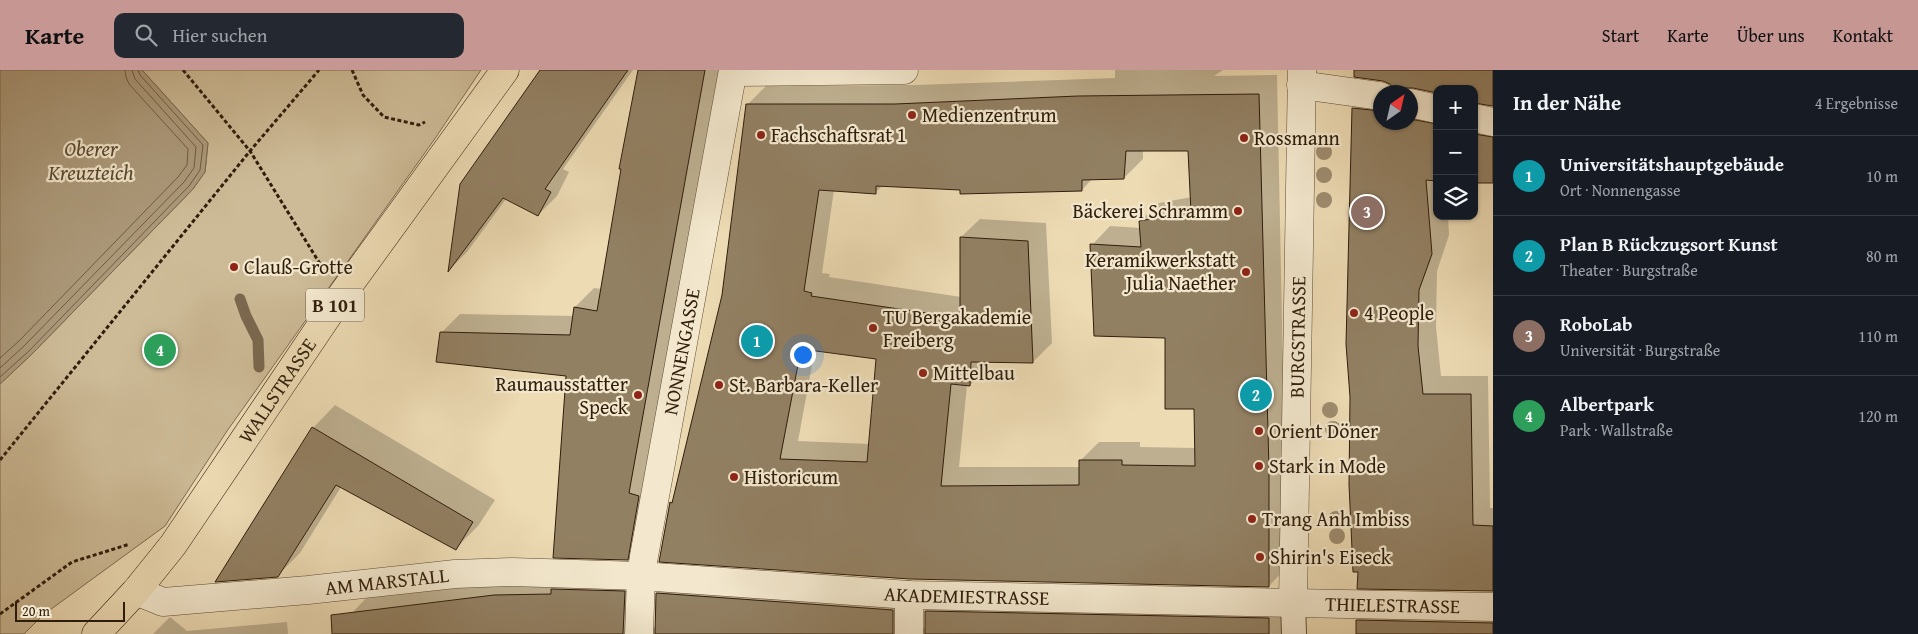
<!DOCTYPE html>
<html lang="de">
<head>
<meta charset="utf-8">
<style>
	body { margin:0; font-family:"Gentium Book Plus",serif; background:#242831; color:#f1f3f6 }
	.controls { position:absolute; right:15px; top:15px; display:grid; overflow:hidden; border-radius:10px; box-shadow:0 1px 4px #0004 }
	.controls button { width:45px; height:45px; display:grid; place-items:center; padding:0; border:0; border-bottom:1px solid #363941; background:#171b24; color:#f1f3f6; font:25px sans-serif }
	.compass { position:absolute; left:1373px; top:15px; width:45px; height:45px; border-radius:50%; background:#171b24; box-shadow:0 1px 4px #0004; rotate:34deg }
	.scale { position:absolute; left:15px; bottom:12px; width:110px; box-sizing:border-box; padding-left:5px; border:2px solid #2f1d0c; border-top:0; font-size:14px; line-height:18px; white-space:nowrap; color:#2f1d0c; -webkit-text-stroke:4px #f3e8ce; paint-order:stroke }
	.you { position:absolute; left:802px; top:284px; width:18px; height:18px; margin:-12px; border:4px solid #fff; border-radius:50%; background:#1a73e8; box-shadow:0 0 0 8px #1a73e833 }
	.badge { display:grid; place-items:center; width:32px; height:32px; border-radius:50%; background:#c59692; color:#fff; font-size:16px; font-weight:700 }
	.pin { position:absolute; translate:-50% -50%; border:2px solid #fff; box-shadow:0 1px 5px #0006 }
	.list { margin:0; padding:0; list-style:none }
	h2 { display:flex; justify-content:space-between; align-items:center; height:65px; margin:0; padding:0 20px; font-size:21px }
	h2 small { font-size:16px; font-weight:400; color:#9ea1a6 }
	.list li { display:grid; grid-template-columns:32px 1fr auto; gap:15px; align-items:center; box-sizing:border-box; height:80px; padding:0 20px; border-top:1px solid #363941 }
	.list b { display:block; font-size:19px; white-space:nowrap }
	.list p { margin:0; font-size:16px; white-space:nowrap; color:#9ea1a6 }
	.list em { font-size:16px; font-style:normal; color:#9ea1a6 }
	.icon { flex:none; width:28px; height:28px; fill:none; stroke:currentColor; stroke-width:2; stroke-linecap:round; stroke-linejoin:round }
	.map { position:relative; flex:none; width:1493px; height:564px; overflow:hidden }
	header { display:flex; align-items:center; gap:30px; box-sizing:border-box; height:70px; padding:0 25px; background:#c59692; color:#111 }
	header strong { font-size:24px }
	nav { display:flex; gap:28px; margin-inline-start:auto; font-size:18px }
	.search { width:350px; height:45px; background:#242831; display:flex; align-items:center; gap:12px; box-sizing:border-box; padding:0 18px; border-radius:10px; color:#9ea1a6; font-size:19px }
	main { display:flex }
	aside { flex:1; background:#171b24 }
	.map>svg:first-child { display:block }
	.green { fill:#cdbb97; stroke:#7e6c52 }
	.water { fill:#ac9a7b; stroke:#7a684f }
	.shadow { fill:#0003; fill-rule:evenodd }
	.lines { fill:none; stroke-linecap:round; stroke-linejoin:round }
	.shore { stroke:#6e5c44; stroke-width:1 }
	.stream { stroke:#7a684f; stroke-width:11 }
	.building { fill:#928063; stroke:#2f1d0c; fill-rule:evenodd }
	.pedestrian-casing { stroke:#5e4c36; stroke-width:26 }
	.minor-casing { stroke:#5e4c36; stroke-width:29 }
	.primary-casing { stroke:#2f1d0c; stroke-width:29 }
	.path { stroke:#2f1d0c; stroke-width:3; stroke-dasharray:4 2.5; stroke-linecap:butt }
	.pedestrian { stroke:#f3e8ce; stroke-width:24 }
	.minor { stroke:#f3e8ce; stroke-width:28 }
	.primary { stroke:#eddbb4; stroke-width:28 }
	.tree { fill:#9e8c6f }
	.poi-dot { fill:#8f2418; stroke:#f3e8ce; stroke-width:2 }
	.labels { text-anchor:middle; stroke-width:4.5; stroke-linejoin:round; paint-order:stroke }
	.shield { fill:#f3e8ce; stroke:#6a5a46; stroke-width:1 }
	.shield-label { font-size:19px; font-weight:bold; fill:#2f1d0c }
	.poi-label { font-size:20px; fill:#2f1d0c; stroke:#f3e8ce; text-anchor:start }
	.street-label { font-size:20px; fill:#2f1d0c; stroke:#f3e8ce }
	.water-label { font-size:21px; font-style:italic; fill:#5b4933; stroke:#f3e8ce }
</style>
</head>
<body>
<header>
<strong>Karte</strong>
<div class="search"><svg class="icon" aria-label="search" viewBox="0 0 24 24"><circle cx="10" cy="10" r="6"/><path d="M15 15l6 6"/></svg>Hier suchen</div>
<nav><a>Start</a><a>Karte</a><a>Über uns</a><a>Kontakt</a></nav>
</header>
<main>
<div class="map">
<svg width="1493" height="564" viewBox="0 0 1493 564">
	<rect width="100%" height="100%" fill="#eddbb4"/>
	<filter id="stains"><feTurbulence type="fractalNoise" baseFrequency=".004" numOctaves="4"/><feColorMatrix values="0 0 0 0 .2 0 0 0 0 .09 0 0 0 0 .02 0 0 0 .5 -.17"/></filter>
	<radialGradient id="worn" r=".72"><stop offset=".6" stop-color="#630" stop-opacity="0"/><stop offset="1" stop-color="#630" stop-opacity=".3"/></radialGradient>
	<path class="green" d="M142 0H481L434 70 227 361 165 456 43 545 24 564H0V314L32 284 193 119 205 102 208 73Z"/>
	<path class="water" d="M0 0H142L208 73 205 102 193 119 32 284 0 314Z"/>
	<path class="shadow" d="M542 0H633L563 99 569 102 557 126 538 145 506 129 467 182 450 199Z
		M640 0H720L646 470 627 489 568 305 441 263 460 244 574 246 575 237 594 218 602 219Z
		M1115 0H1223L1214 6 1277 5 1287 497 1269 516 660 490 671 433 675 429 723 225 747 35 766 16 914 15 1115 8ZM1143 80H1189L1192 127 1159 133 1140 151 1141 158 1110 156 1092 175 1166 267 1195 338 1196 378 1140 377V372H1099L1080 391V397H959L967 315H970L989 296V291L1033 292 1052 273 1046 153 980 149 961 167V227L829 207 830 204 822 203 834 120 875 123 883 115 961 118 1082 120 1093 108H1124L1143 89ZM815 279 878 288 870 374 798 371Z
		M1356 0H1493V35L1477 31V35L1493 46V112L1474 111V19L1413 16V20L1437 33V146H1448L1449 165 1437 201 1436 257 1441 306H1488L1490 438H1493V520L1359 517 1354 38 1372 20 1380 22V52H1410V22H1404L1410 17H1405L1399 22H1396L1390 12Z
		M335 335 495 430 478 456 456 478 341 417 300 483 277 506 313 358Z
		M645 501 652 557 656 558 657 523 678 503 913 519 921 557 926 558V541L946 521 1291 528 1293 564H350L352 543 372 522Z
		M1376 532 1493 535V564H1357L1358 550Z
		M170 547 187 561 287 552 288 564H153Z"/>
	<g class="lines">
		<path class="shore" d="M0 288 19 271 178 107 187 95 188 79 129 14 126 7 125 0
			M0 298 24 276 184 112 194 98 196 77 135 9 132 0
			M0 307 29 281 189 116 200 100 203 75 140 5 138 0"/>
		<path class="stream" d="M240 229 246 246 258 270 259 297"/>
	</g>
	<path class="building" d="M540 0H628L545 119 551 122 538 146 503 128 448 202 460 114Z
		M638 0H705L629 423 639 426 628 490 553 488 566 306 436 292 440 262 570 265 574 237 597 241 621 99H619Z
		M1354 0H1493V36L1474 33V19H1437V23L1413 18H1406L1399 22H1395L1390 14 1383 11 1354 7Z
		M1259 24 1269 399V517L910 509 659 492 670 432 672 433 722 225 746 34H895L1078 26ZM1126 81H1188L1191 142 1139 151 1141 177 1090 174 1094 266 1165 268V339H1194L1195 396 1122 395V390H1079V415L941 416 951 314 970 316 971 292 1033 293 1028 171 960 167V248L811 226 812 223 804 221 819 120 876 124V116L960 120V124L1082 121V110L1124 109ZM801 279 876 289 867 392 780 389Z
		M1352 38 1380 41V52H1410V49L1437 54V111L1426 110 1432 184 1419 220 1418 276 1423 324H1471L1473 455 1493 456V521L1357 519 1358 502H1353L1351 457 1349 415 1350 327 1346 274Z
		M1474 64 1493 67V113H1474Z
		M312 357 473 452 456 480 336 415 278 507 215 512Z
		M551 519 625 521 623 564H332L331 545 494 525 551 524Z
		M656 523 893 540V564H655Z
		M925 541 1269 548V564H925Z
		M1356 550 1493 553V564H1356Z"/>
	<g class="lines">
		<g class="pedestrian-casing">
			<path id="pedestrian" d="M1293 533 1294 564"/>
		</g>
		<g class="minor-casing">
			<g id="minor">
				<path d="M733 2 904 0"/>
				<path d="M1301 15 1380 26"/>
				<path d="M1410 33 1437 39"/>
				<path d="M1474 48 1493 52"/>
				<path id="s1" d="M136 521 163 532 308 520 455 504 512 502 641 506 909 525 1493 537"/>
				<path id="s2" d="M1293 533 1302 0"/>
				<path id="s3" d="M639 564 641 506 644 486 733 0"/>
				<path d="M909 564V525"/>
			</g>
		</g>
		<g class="primary-casing">
			<g id="primary">
				<path id="s4" d="M96 564 136 521 173 475 341 226 505 0"/>
			</g>
		</g>
		<path class="path" d="M183 0 250 81 322 197
			M352 0 363 25 384 47 419 55 425 52
			M0 390 250 81 319 0
			M0 544 72 492 130 474"/>
		<use href="#pedestrian" class="pedestrian"/>
		<use href="#minor" class="minor"/>
		<use href="#primary" class="primary"/>
	</g>
	<g class="tree">
		<circle cx="1324" cy="82" r="8"/>
		<circle cx="1324" cy="105" r="8"/>
		<circle cx="1324" cy="130" r="8"/>
		<circle cx="1330" cy="340" r="8"/>
		<circle cx="1333" cy="359" r="8"/>
		<circle cx="1336" cy="449" r="8"/>
		<circle cx="1337" cy="466" r="8"/>
	</g>
	<g class="poi-dot">
		<circle cx="912" cy="45" r="5"/>
		<circle cx="761" cy="65" r="5"/>
		<circle cx="1244" cy="68" r="5"/>
		<circle cx="1238" cy="141" r="5"/>
		<circle cx="234" cy="197" r="5"/>
		<circle cx="1246" cy="202" r="5"/>
		<circle cx="1354" cy="243" r="5"/>
		<circle cx="873" cy="258" r="5"/>
		<circle cx="923" cy="303" r="5"/>
		<circle cx="719" cy="315" r="5"/>
		<circle cx="638" cy="325" r="5"/>
		<circle cx="1259" cy="361" r="5"/>
		<circle cx="1259" cy="396" r="5"/>
		<circle cx="734" cy="407" r="5"/>
		<circle cx="1252" cy="449" r="5"/>
		<circle cx="1260" cy="487" r="5"/>
	</g>
	<g class="labels">
		<rect class="shield" x="306" y="218.5" width="58" height="33" rx="4"/>
		<g class="shield-label">
			<text x="335" y="242">B 101</text>
		</g>
		<g class="poi-label">
			<text x="922" y="52">Medienzentrum</text>
			<text x="771" y="72">Fachschaftsrat 1</text>
			<text x="1254" y="75">Rossmann</text>
			<text x="1228" y="148" text-anchor="end">Bäckerei Schramm</text>
			<text x="1236" y="197" text-anchor="end">Keramikwerkstatt<tspan x="1236" dy="23">Julia Naether</tspan></text>
			<text x="244" y="204">Clauß-Grotte</text>
			<text x="1364" y="250">4 People</text>
			<text x="883" y="254">TU Bergakademie<tspan x="883" dy="23">Freiberg</tspan></text>
			<text x="933" y="310">Mittelbau</text>
			<text x="628" y="321" text-anchor="end">Raumausstatter<tspan x="628" dy="23">Speck</tspan></text>
			<text x="729" y="322">St. Barbara-Keller</text>
			<text x="1269" y="368">Orient Döner</text>
			<text x="1269" y="403">Stark in Mode</text>
			<text x="744" y="414">Historicum</text>
			<text x="1262" y="456">Trang Anh Imbiss</text>
			<text x="1270" y="494">Shirin's Eiseck</text>
		</g>
		<g class="street-label">
			<text dy="7" stroke="none"><textPath href="#s2" startOffset="266">BURGSTRASSE</textPath></text>
			<text dy="7" stroke="none"><textPath href="#s3" startOffset="286">NONNENGASSE</textPath></text>
			<text dy="7" stroke="none"><textPath href="#s4" startOffset="304">WALLSTRASSE</textPath></text>
			<text dy="7" stroke="none"><textPath href="#s1" startOffset="254">AM MARSTALL</textPath></text>
			<text dy="7" stroke="none"><textPath href="#s1" startOffset="835">AKADEMIESTRASSE</textPath></text>
			<text dy="7" stroke="none"><textPath href="#s1" startOffset="1261">THIELESTRASSE</textPath></text>
		</g>
		<g class="water-label">
			<text x="91" y="86">Oberer<tspan x="91" dy="24">Kreuzteich</tspan></text>
		</g>
	</g>
	<rect width="100%" height="100%" filter="url(#stains)"/>
	<rect width="100%" height="100%" fill="url(#worn)"/>
</svg>
<div class="controls">
<button>+</button>
<button>−</button>
<button><svg class="icon" aria-label="layers" viewBox="0 0 24 24"><path d="M12 4l9 5-9 5-9-5zM3 14l9 5 9-5"/></svg></button>
</div>
<svg class="compass" viewBox="-18 -18 36 36"><path d="M0-13l5 13h-10z" fill="#e53935"/><path d="M0 13l5-13h-10z" fill="#9ea1a6"/></svg>
<div class="scale">20 m</div>
<div class="you"></div>
<div class="pin badge" style="left:757px;top:271px;background:#0f9aa8">1</div>
<div class="pin badge" style="left:1256px;top:325px;background:#0f9aa8">2</div>
<div class="pin badge" style="left:1367px;top:142px;background:#8d6e63">3</div>
<div class="pin badge" style="left:160px;top:280px;background:#2e9e5b">4</div>
</div>
<aside>
<h2>In der Nähe<small>4 Ergebnisse</small></h2>
<ul class="list">
<li><span class="badge" style="background:#0f9aa8">1</span><div><b>Universitätshauptgebäude</b><p>Ort · Nonnengasse</p></div><em>10 m</em></li>
<li><span class="badge" style="background:#0f9aa8">2</span><div><b>Plan B Rückzugsort Kunst</b><p>Theater · Burgstraße</p></div><em>80 m</em></li>
<li><span class="badge" style="background:#8d6e63">3</span><div><b>RoboLab</b><p>Universität · Burgstraße</p></div><em>110 m</em></li>
<li><span class="badge" style="background:#2e9e5b">4</span><div><b>Albertpark</b><p>Park · Wallstraße</p></div><em>120 m</em></li>
</ul>
</aside>
</main>
</body>
</html>
